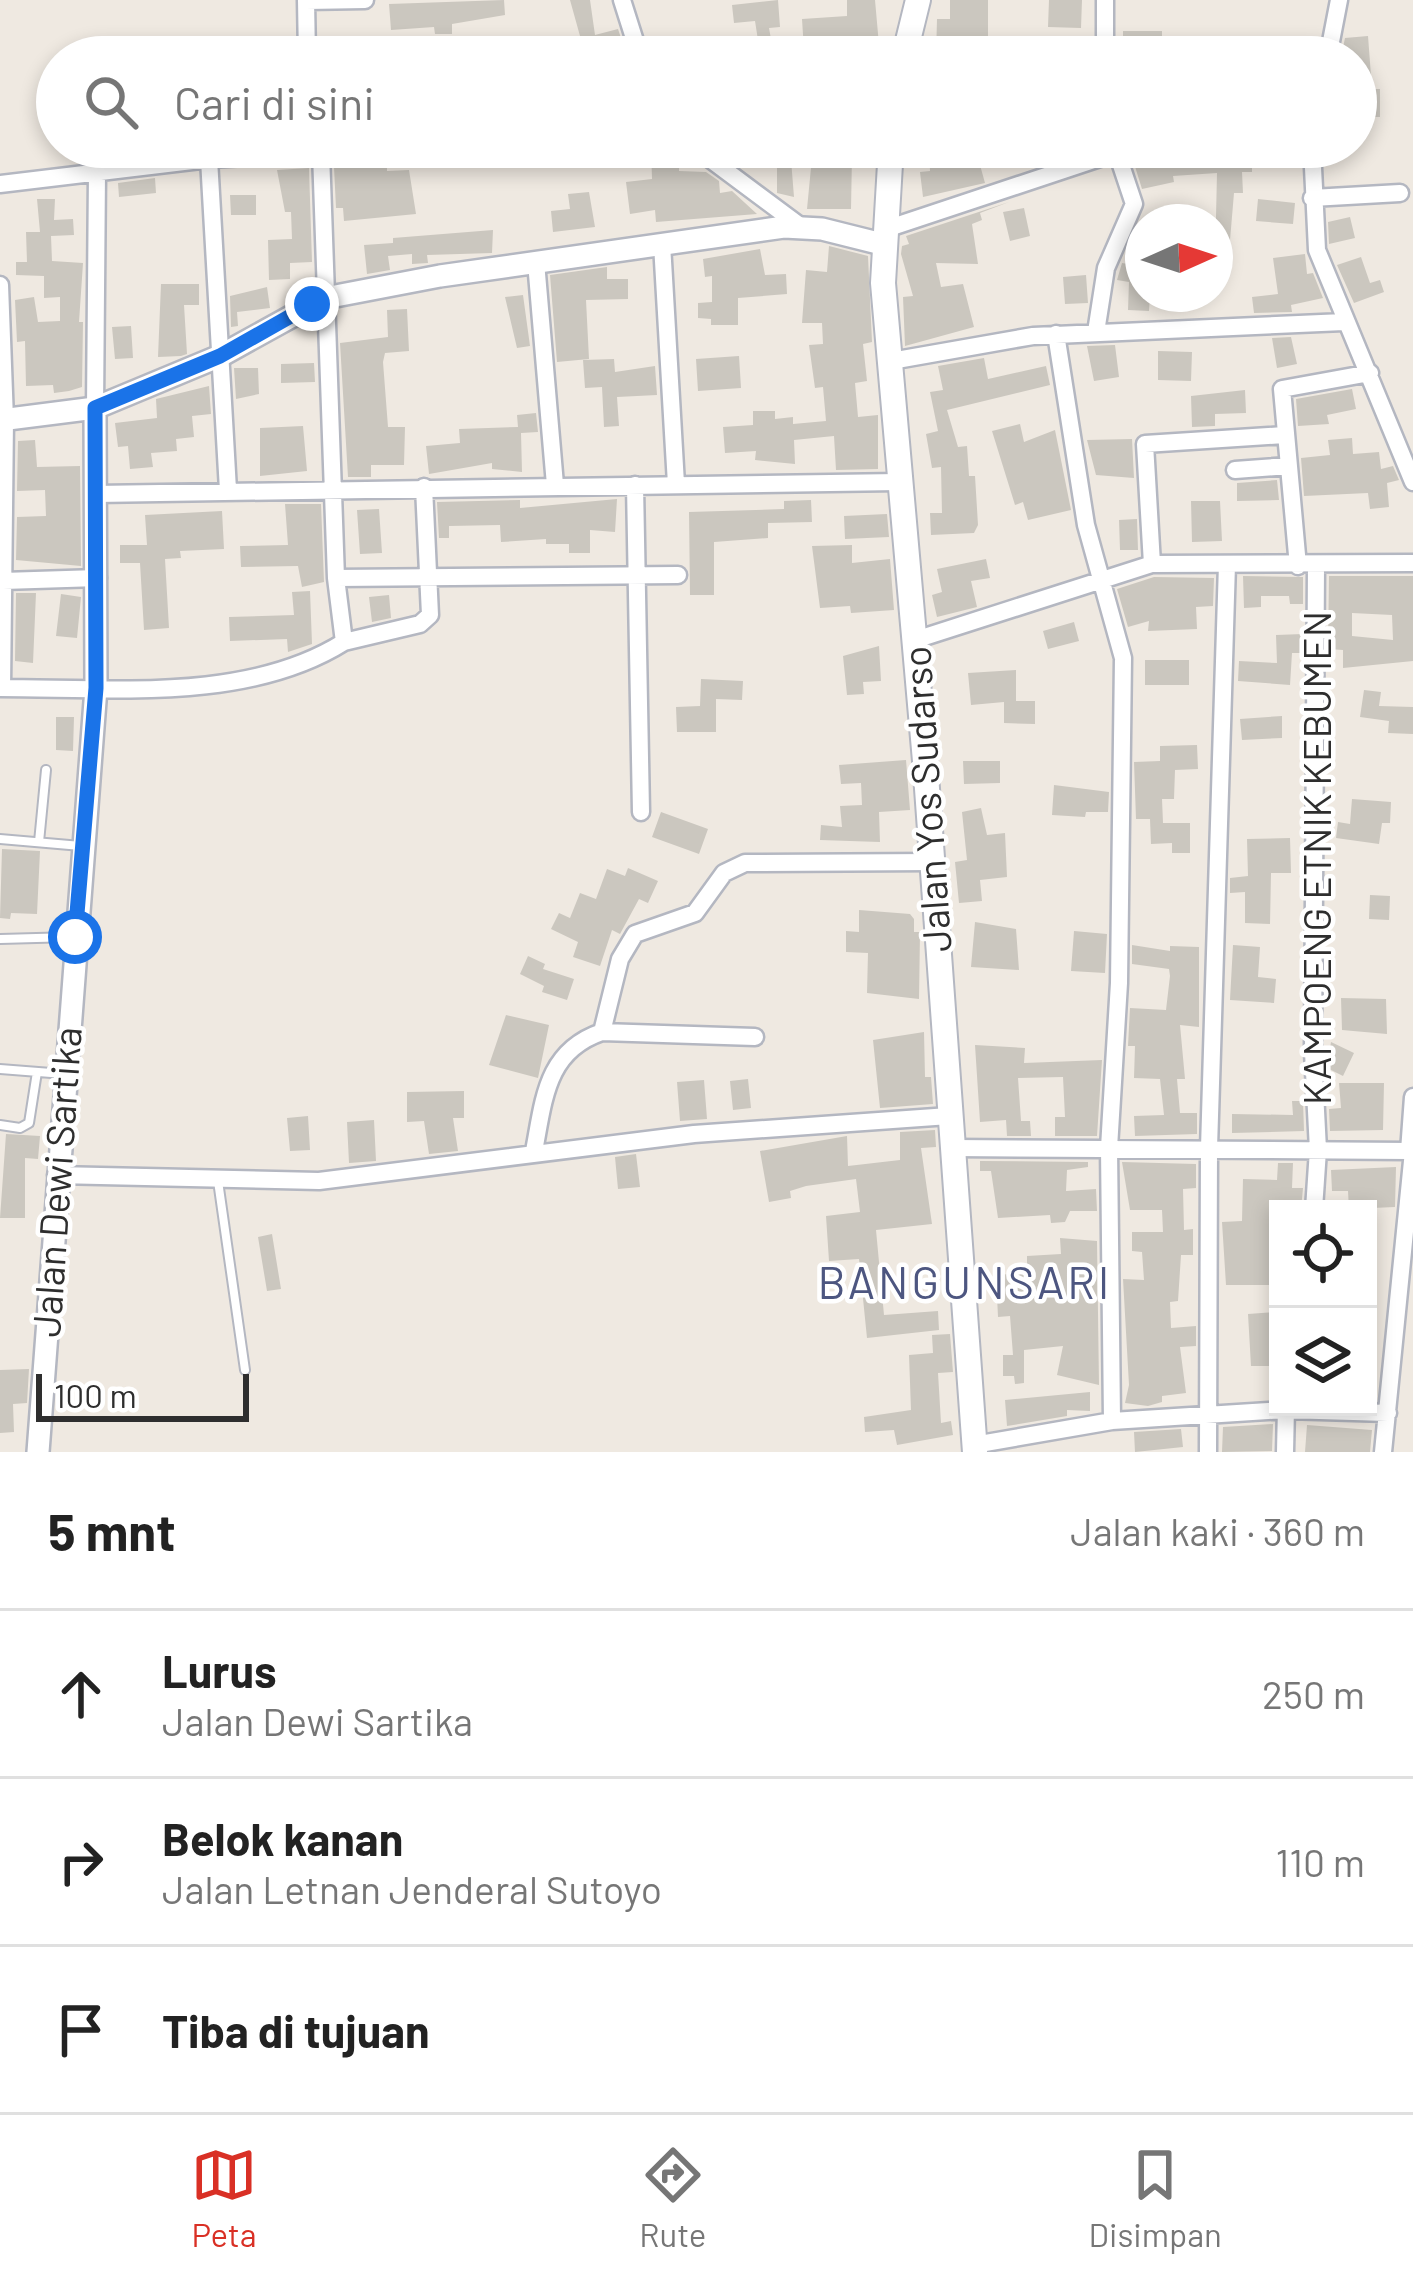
<!DOCTYPE html>
<html lang="id">
<head>
<meta charset="utf-8">
<style>
	body { margin:0; font-family:Barlow,sans-serif; background:#f6f6f6; color:#222 }
	.controls { position:absolute; right:36px; bottom:36px; display:grid; overflow:hidden; border-radius:0px; box-shadow:0 6px 18px #0003 }
	.controls button { width:108px; height:108px; display:grid; place-items:center; padding:0; border:0; border-bottom:3px solid #e0e0e0; background:#fff; color:#222; font:60px sans-serif }
	.compass { position:absolute; left:1125px; top:204px; width:108px; height:108px; border-radius:50%; background:#fff; box-shadow:0 6px 18px #0003; rotate:87deg }
	.scale { position:absolute; left:36px; bottom:30px; width:213px; box-sizing:border-box; padding-left:12px; border:6px solid #2e2e2e; border-top:0; font-size:33px; line-height:42px; white-space:nowrap; color:#2e2e2e; -webkit-text-stroke:9px #fff; paint-order:stroke }
	.stop { position:absolute; width:36px; height:36px; margin:-27px; border:9px solid #1a73e8; border-radius:50%; background:#fff }
	.stop.end { background:#1a73e8; border-color:#fff; box-shadow:0 3px 12px #0008 }
	.list { margin:0; padding:0; list-style:none }
	h2 { display:flex; justify-content:space-between; align-items:center; height:156px; margin:0; padding:0 48px; font-size:51px }
	h2 small { font-size:39px; font-weight:400; color:#767676 }
	.list li { display:grid; grid-template-columns:78px 1fr auto; gap:36px; align-items:center; box-sizing:border-box; height:168px; padding:0 48px; border-top:3px solid #e0e0e0 }
	.list b { display:block; font-size:45px; white-space:nowrap }
	.list p { margin:0; font-size:39px; white-space:nowrap; color:#767676 }
	.list em { font-size:39px; font-style:normal; color:#767676 }
	.icon { flex:none; width:66px; height:66px; fill:none; stroke:currentColor; stroke-width:2; stroke-linecap:round; stroke-linejoin:round }
	.map { position:relative; flex:none; width:1413px; height:1452px; overflow:hidden }
	.search { position:absolute; background:#fff; box-shadow:0 6px 18px #0003; left:36px; right:36px; top:36px; height:132px; display:flex; align-items:center; gap:30px; box-sizing:border-box; padding:0 42px; border-radius:66px; color:#767676; font-size:45px }
	.sheet { height:660px; background:#fff }
	nav { display:flex; justify-content:space-around; align-items:center; box-sizing:border-box; height:168px; border-top:3px solid #e0e0e0; background:#fff; font-size:33px; color:#767676 }
	nav a { display:grid; justify-items:center; gap:6px }
	nav .on { color:#d93025 }
	.map>svg:first-child { display:block }
	.building { fill:#cbc7bf; fill-rule:evenodd }
	.lines { fill:none; stroke-linecap:round; stroke-linejoin:round }
	.service-casing { stroke:#b4b7c1; stroke-width:12 }
	.minor-casing { stroke:#b4b7c1; stroke-width:21 }
	.tertiary-casing { stroke:#b4b7c1; stroke-width:26 }
	.secondary-casing { stroke:#b4b7c1; stroke-width:28 }
	.service { stroke:#fff; stroke-width:8 }
	.minor { stroke:#fff; stroke-width:16 }
	.tertiary { stroke:#fff; stroke-width:21 }
	.secondary { stroke:#fff; stroke-width:24 }
	.route { stroke:#1a73e8; stroke-width:15 }
	.labels { text-anchor:middle; stroke-width:9; stroke-linejoin:round; paint-order:stroke }
	.street-label { font-size:39px; fill:#2e2e2e; stroke:#fff }
	.quarter-label { font-size:45px; letter-spacing:3px; fill:#4d5680; stroke:#fff }
</style>
</head>
<body>
<div class="map">
<svg width="1413" height="1452" viewBox="0 0 1413 1452">
	<rect width="100%" height="100%" fill="#efe9e1"/>
	<path class="building" d="M504 0 505 15 452 24V34H435L434 27 391 30 389 4Z
		M570 0H590L595 35 618 29 623 44 585 54Z
		M778 0 780 27 769 28 773 50 760 53 755 21 734 23 732 5Z
		M847 0H875L879 45 804 50 802 19 847 16Z
		M950 0H988V46H964L963 57H936L937 19H950Z
		M1049 0H1082L1081 28 1048 27Z
		M1123 31H1162V57H1123Z
		M1368 36 1372 89H1380V117H1356V57H1341L1345 38Z
		M1236 37 1267 40 1265 57H1234Z
		M651 147H680L679 171 706 172 719 181 720 193 732 191 757 214 656 222 655 210 630 214 626 182 652 179Z
		M747 147H790L794 197 777 193V161L748 164Z
		M813 147H874V159L852 156 851 209H807Z
		M929 147H975L985 183 923 197 920 172 930 171Z
		M1164 147 1168 153 1289 147 1290 159 1252 162V172H1242L1243 193H1234L1228 264 1215 261 1217 173 1173 176 1174 182 1142 189 1133 160Z
		M387 165V171L409 170 416 214 344 221 343 208H336L334 167Z
		M309 168 312 262 290 263V279L269 280 268 240 292 239 291 212H285L277 170Z
		M155 178 156 193 119 197 118 183Z
		M589 192 595 227 553 232 551 211 570 209 568 194Z
		M230 195H256V215H231Z
		M37 199H55L54 220 73 219 74 235 51 236 52 261 83 263 79 322H83L82 387 69 391 54 393 53 385 26 386 25 341 17 342 15 300 34 297 38 322 60 321V297L44 298V276L16 275V262H27L26 232H40Z
		M1258 199 1295 203 1293 224 1256 221Z
		M1009 202 980 213 982 220 972 224 978 264 936 263 941 287 963 284 974 327 905 346 903 297 913 296 901 254 902 246 909 244 906 236Z
		M1024 208 1030 236 1010 241 1003 212Z
		M1350 217 1355 238 1329 244 1328 222Z
		M493 230 492 253 427 255 428 263 412 264V254L388 256 390 270 367 274 364 245 393 243V238Z
		M1133 238H1143V294H1150L1149 311 1128 310 1129 282 1117 280 1122 263 1128 264Z
		M829 246 868 256 872 342 863 344 867 381 855 383 858 417 878 415V469L836 470 834 436 794 440 795 464 755 460 756 451 725 453 723 427 753 425V411H775V419L793 417V424L826 421 823 387 815 388 809 345 823 344 822 323H802L806 270 827 272Z
		M760 249 765 275 786 274 787 294 738 298V325H711V319L698 318V303L712 302V276L705 277 703 259Z
		M1305 254 1307 274 1313 273 1323 298 1291 305 1292 312 1254 313 1252 297 1278 294 1273 258Z
		M1361 257 1370 283 1380 280 1384 292 1354 303 1337 265Z
		M607 267V279H628V299L586 300 589 359 557 362 550 275Z
		M1086 275 1088 303 1065 304 1063 277Z
		M161 284H199V305H184L187 354 181 356 158 357Z
		M267 287 270 308 237 312 238 326 231 327 230 296Z
		M523 295 530 346 517 348 505 297Z
		M407 309 409 351 385 353 383 362 388 427H405L404 465H371V477H348L340 343 388 337 387 310Z
		M131 326 133 358 115 359 112 327Z
		M1291 337 1297 364 1277 368 1272 338Z
		M1115 345 1119 377 1094 381 1087 346Z
		M1158 351 1192 352 1191 381 1158 380Z
		M739 356 741 388 698 391 696 359Z
		M984 358 988 379 1046 366 1050 385 947 410 958 447 967 446 969 476H975L978 525 974 533 931 535 930 513H942L941 467 932 468 926 434 938 431 930 392 943 390 938 366Z
		M614 359 615 372 655 366 657 395 617 397 619 426 604 427 602 387 585 388 583 360Z
		M314 363 315 382 281 383V364Z
		M234 368H258L259 394 236 399Z
		M209 386 211 414 192 416 194 437 176 439 177 451 151 453 153 467 130 469 128 446 118 447 115 423 157 418 156 399Z
		M1352 389 1356 409 1327 415 1329 424 1298 426 1296 399Z
		M1245 390 1246 413 1215 414V426L1192 427 1191 396Z
		M536 413 538 432 521 433 522 472 492 469V463L429 474 426 446 460 443 459 429 518 427 517 415Z
		M1020 424 1024 442 1055 430 1071 510 1028 520 1023 502 1015 505 992 431Z
		M303 426 307 471 260 476V428Z
		M1352 438 1353 454 1379 452 1381 469 1393 466 1399 480 1387 483 1389 507 1370 509 1368 493 1304 496 1301 458 1330 455 1328 440Z
		M1132 439 1134 478 1096 475 1087 440Z
		M35 440 37 467 80 466 81 566 16 560 17 517 46 516 45 490 17 491 18 441Z
		M1277 480 1279 500 1237 501V483Z
		M617 499 615 532 590 530V553H569V544H546V539L501 542 500 525 449 526V538H439L437 502 520 500V508Z
		M811 500 812 522 768 523V538L714 542V595H690L689 512 784 509V501Z
		M1191 501H1220L1222 541 1192 542Z
		M285 504H321L324 582 302 587 298 566 241 567 240 546 288 545Z
		M379 509 382 553 360 554 357 510Z
		M222 511 224 549 180 551 181 558 165 559 169 628 144 630 140 563H120V545H147L145 515Z
		M887 514 889 537 845 539 844 516Z
		M1137 519 1138 550H1120L1119 520Z
		M852 545V563L890 559 894 610 851 613 850 606 820 608 812 546Z
		M986 559 990 578 971 581 977 607 937 617 932 595 942 592 937 569Z
		M1243 576 1303 577V604H1290L1289 596H1261V607L1244 608Z
		M1329 576H1413V661L1343 668V650L1328 649ZM1352 613 1392 615 1393 640 1352 636Z
		M1154 577 1214 578 1213 606 1196 607 1197 629 1148 631 1149 621 1128 627 1117 589Z
		M310 591 312 644 288 652 287 639 230 641 229 617 294 615 292 592Z
		M16 593H36L33 663 15 661Z
		M61 594 81 597 77 638 56 636Z
		M389 595 391 618 372 622 369 597Z
		M1074 622 1079 641 1048 649 1043 631Z
		M1303 634V653H1292L1290 685 1238 681 1239 661 1277 663 1276 635Z
		M879 646 881 681 863 682 864 694 847 695 843 656Z
		M1145 660H1189V685H1145Z
		M1016 670V701H1035V724L1004 723V702L971 705 968 673Z
		M701 679 743 681 742 700 716 699V732H677L676 707 700 706Z
		M1364 690 1381 692 1379 706 1413 707V734L1388 733 1389 721 1360 717Z
		M1282 716V738L1242 740 1240 719Z
		M56 717H74L73 751 56 750Z
		M1197 745 1198 769 1175 770 1174 799H1162L1163 823H1190V853H1172V843L1151 844 1150 819H1136L1134 762 1160 761V746Z
		M906 760 910 810 879 812 880 842 820 840 821 825 842 827 840 806 862 805 861 783 841 784 839 765Z
		M963 761H1000V783L964 784Z
		M1054 785 1109 792 1108 812H1086L1085 817 1052 815Z
		M1352 799 1391 802 1390 823H1382L1379 844 1336 838 1338 822 1350 824Z
		M981 808 987 835 1005 833 1007 877 980 880 982 901 959 903 955 862 967 860 962 812Z
		M661 812 708 829 699 854 652 837Z
		M1290 838 1291 873H1271L1270 924 1245 923V892L1230 893V878L1248 876 1247 839Z
		M2 849 40 851 37 914 11 913 10 919 0 918Z
		M628 868 658 881 648 903 639 899 620 934 612 930 600 966 573 957 578 942 551 929 559 913 570 918 580 893 596 899 607 869 625 876Z
		M1370 895 1390 896 1389 920 1369 919Z
		M859 910 910 914 914 919V932H920L919 999 867 993 868 953 846 952V931L859 932Z
		M975 922 1016 929 1019 970 971 967Z
		M1074 931 1107 934 1105 973 1071 971Z
		M1132 945 1170 951V946L1199 947V1027L1180 1025 1185 1079H1177L1180 1113H1197V1134L1135 1136 1134 1116 1164 1115 1160 1079 1134 1078 1135 1046H1128L1130 1008 1166 1010 1170 976 1169 969 1132 964Z
		M1233 945 1260 947 1258 977 1276 979 1274 1003 1230 1000Z
		M528 956 545 964 543 969 574 979 567 1000 542 992 544 986 520 974Z
		M1341 998 1386 999 1387 1034 1342 1030Z
		M506 1015 549 1025 538 1078 489 1065Z
		M924 1032 925 1077H931L933 1104 880 1108 873 1040Z
		M1331 1042 1354 1053 1343 1076 1327 1068Z
		M975 1045 1025 1048 1024 1063 1102 1060 1097 1136H1055V1117H1065L1063 1077 1018 1078 1021 1121H1030L1031 1136H1007L1006 1120 980 1122Z
		M748 1079 751 1108 733 1110 730 1081Z
		M704 1080 707 1119 680 1121 677 1082Z
		M1339 1083H1384L1383 1130 1330 1131 1329 1109 1341 1108Z
		M464 1091V1118H453L458 1151 429 1154 424 1121 407 1122V1092Z
		M1292 1101H1303L1304 1131 1232 1133V1114L1293 1115Z
		M308 1116 310 1150 290 1151 287 1118Z
		M374 1120 376 1161 349 1163 347 1122Z
		M935 1130 936 1147 921 1148 932 1224 876 1230 884 1315 938 1311 939 1330 867 1338 859 1259 829 1261 826 1216 860 1212 856 1179 806 1186 790 1191 791 1198 769 1202 760 1151 847 1136 848 1166 900 1160V1132Z
		M6 1134 40 1136 38 1159 25 1158V1218H0Z
		M636 1154 640 1187 618 1189 615 1157Z
		M980 1161 1088 1162V1167L1067 1170 1066 1191 1096 1189 1097 1211H1070L1065 1222 1051 1223 1050 1215 998 1218 991 1171H980Z
		M1122 1162 1196 1164V1188L1183 1189 1184 1230 1193 1229V1255H1181L1178 1301 1170 1302 1171 1328 1196 1326V1346L1180 1347 1186 1393 1162 1396V1402L1148 1406 1125 1403 1129 1385 1123 1279 1144 1280 1142 1252 1132 1251V1232H1163L1162 1210H1130Z
		M1278 1163H1293L1292 1188H1303L1301 1209H1278V1256H1270L1271 1285H1226L1222 1222 1242 1221 1243 1179 1277 1180Z
		M1396 1167 1395 1207 1349 1209 1348 1191H1332L1331 1170Z
		M272 1234 281 1289 267 1291 258 1237Z
		M1060 1238 1097 1241 1099 1385 1057 1375 1063 1346 1024 1350V1383L1015 1384 1014 1376H1003V1355H1013L1010 1316 998 1317 996 1275 1027 1273V1256L1061 1254Z
		M1274 1312 1272 1366H1251L1248 1314Z
		M950 1334 953 1372 938 1373 941 1423 951 1421 953 1435 897 1445 894 1430 865 1432 864 1417 911 1410 909 1355 933 1353 932 1335Z
		M29 1369 27 1403 13 1404 14 1432 0 1433V1370Z
		M1090 1392V1411L1067 1410V1416L1007 1426 1005 1400Z
		M1273 1424 1272 1451 1222 1452 1223 1427Z
		M1307 1425 1372 1430 1370 1452H1305Z
		M1181 1429 1183 1447 1135 1452 1134 1432Z"/>
	<g class="lines">
		<g class="service-casing">
			<path id="service" d="M0 839 81 846
				M39 842 46 770
				M0 939 73 937
				M0 1069 64 1074
				M0 1125 20 1128 29 1123 37 1072
				M218 1181 245 1370"/>
		</g>
		<g class="minor-casing">
			<path id="minor" d="M306 0 307 57
				M622 0 640 57
				M306 1 365 0
				M1105 57V0
				M1328 57 1339 0
				M694 147 800 226
				M1312 147 1317 250 1413 482
				M321 153 400 151
				M209 159 228 490
				M0 184 209 159 321 153 336 578 344 642 420 624 430 615 424 487
				M1312 198 1400 193
				M883 230 1133 147
				M662 244 676 484
				M536 262 555 485
				M0 285 5 420 2 688
				M1096 332 1106 268 1134 204 1115 147
				M1056 334 1086 525 1123 658 1119 983 1109 1148 1112 1421 1285 1410 1388 1413
				M891 361 1033 336 1344 322
				M95 408 97 172
				M1235 470 1288 466
				M635 485 641 812
				M96 494 899 482
				M1152 564 1145 444 1284 435
				M1298 566 1282 389 1370 373
				M336 578 678 575
				M3 581 98 578
				M915 640 1152 564 1413 563
				M0 688C111 688 247 703 344 642
				M602 1032 755 1037
				M953 1148 1409 1151 1413 1097
				M534 1151C544 1099 546 1051 602 1032L620 959 635 934 695 913 724 873 745 863 933 862
				M56 1175 319 1181 694 1134 949 1116
				M1314 1209 1318 1150 1313 1052 1316 566
				M974 1445 1112 1421
				M1208 1452 1209 1148 1227 564
				M1285 1452 1286 1407
				M1383 1452 1413 1151"/>
		</g>
		<g class="tertiary-casing">
			<path id="tertiary" d="M0 420 95 408 220 356 325 298 440 276 784 227 822 229 882 244
				M38 1452 96 688 95 408"/>
		</g>
		<g class="secondary-casing">
			<path id="secondary" d="M904 57 918 0
				M891 147 883 283 925 761 975 1452"/>
		</g>
		<use href="#service" class="service"/>
		<use href="#minor" class="minor"/>
		<use href="#tertiary" class="tertiary"/>
		<use href="#secondary" class="secondary"/>
	</g>
	<g class="lines">
		<path class="route" d="M75 937 96 688 95 408 220 356 312 304"/>
	</g>
	<g class="labels">
		<g class="street-label">
			<text transform="translate(927 799) rotate(-94)" y="14">Jalan Yos Sudarso</text>
			<text transform="translate(1317 858) rotate(-90)" y="14">KAMPOENG ETNIK KEBUMEN</text>
			<text transform="translate(57 1182) rotate(-86)" y="14">Jalan Dewi Sartika</text>
		</g>
		<g class="quarter-label">
			<text x="965" y="1299">BANGUNSARI</text>
		</g>
	</g>
</svg>
<div class="controls">
<button><svg class="icon" aria-label="locate" viewBox="0 0 24 24"><circle cx="12" cy="12" r="6"/><path d="M12 2v4M12 18v4M2 12h4M18 12h4"/></svg></button>
<button><svg class="icon" aria-label="layers" viewBox="0 0 24 24"><path d="M12 4l9 5-9 5-9-5zM3 14l9 5 9-5"/></svg></button>
</div>
<svg class="compass" viewBox="-18 -18 36 36"><path d="M0-13l5 13h-10z" fill="#e53935"/><path d="M0 13l5-13h-10z" fill="#767676"/></svg>
<div class="scale">100 m</div>
<div class="stop" style="left:75px;top:937px"></div>
<div class="stop end" style="left:312px;top:304px"></div>
<div class="search"><svg class="icon" aria-label="search" viewBox="0 0 24 24"><circle cx="10" cy="10" r="6"/><path d="M15 15l6 6"/></svg>Cari di sini</div>
</div>
<section class="sheet">
<h2>5 mnt<small>Jalan kaki · 360 m</small></h2>
<ul class="list">
<li><svg class="icon" aria-label="ahead" viewBox="0 0 24 24"><path d="M12 20V5M6 11l6-6 6 6"/></svg><div><b>Lurus</b><p>Jalan Dewi Sartika</p></div><em>250 m</em></li>
<li><svg class="icon" aria-label="right" viewBox="0 0 24 24"><path d="M7 20v-9h11M14 6l5 5-5 5"/></svg><div><b>Belok kanan</b><p>Jalan Letnan Jenderal Sutoyo</p></div><em>110 m</em></li>
<li><svg class="icon" aria-label="arrive" viewBox="0 0 24 24"><path d="M6 21V4h12l-3 4 3 4H6"/></svg><div><b>Tiba di tujuan</b></div></li>
</ul>
</section>
<nav>
<a class="on"><svg class="icon" aria-label="map" viewBox="0 0 24 24"><path d="M3 6l6-2 6 2 6-2v14l-6 2-6-2-6 2zM9 4v14M15 6v14"/></svg>Peta</a>
<a><svg class="icon" aria-label="directions" viewBox="0 0 24 24"><path d="M12 3l9 9-9 9-9-9zM9 14v-3h6M13 9l2 2-2 2"/></svg>Rute</a>
<a><svg class="icon" aria-label="saved" viewBox="0 0 24 24"><path d="M7 4h10v16l-5-4-5 4z"/></svg>Disimpan</a>
</nav>
</body>
</html>
